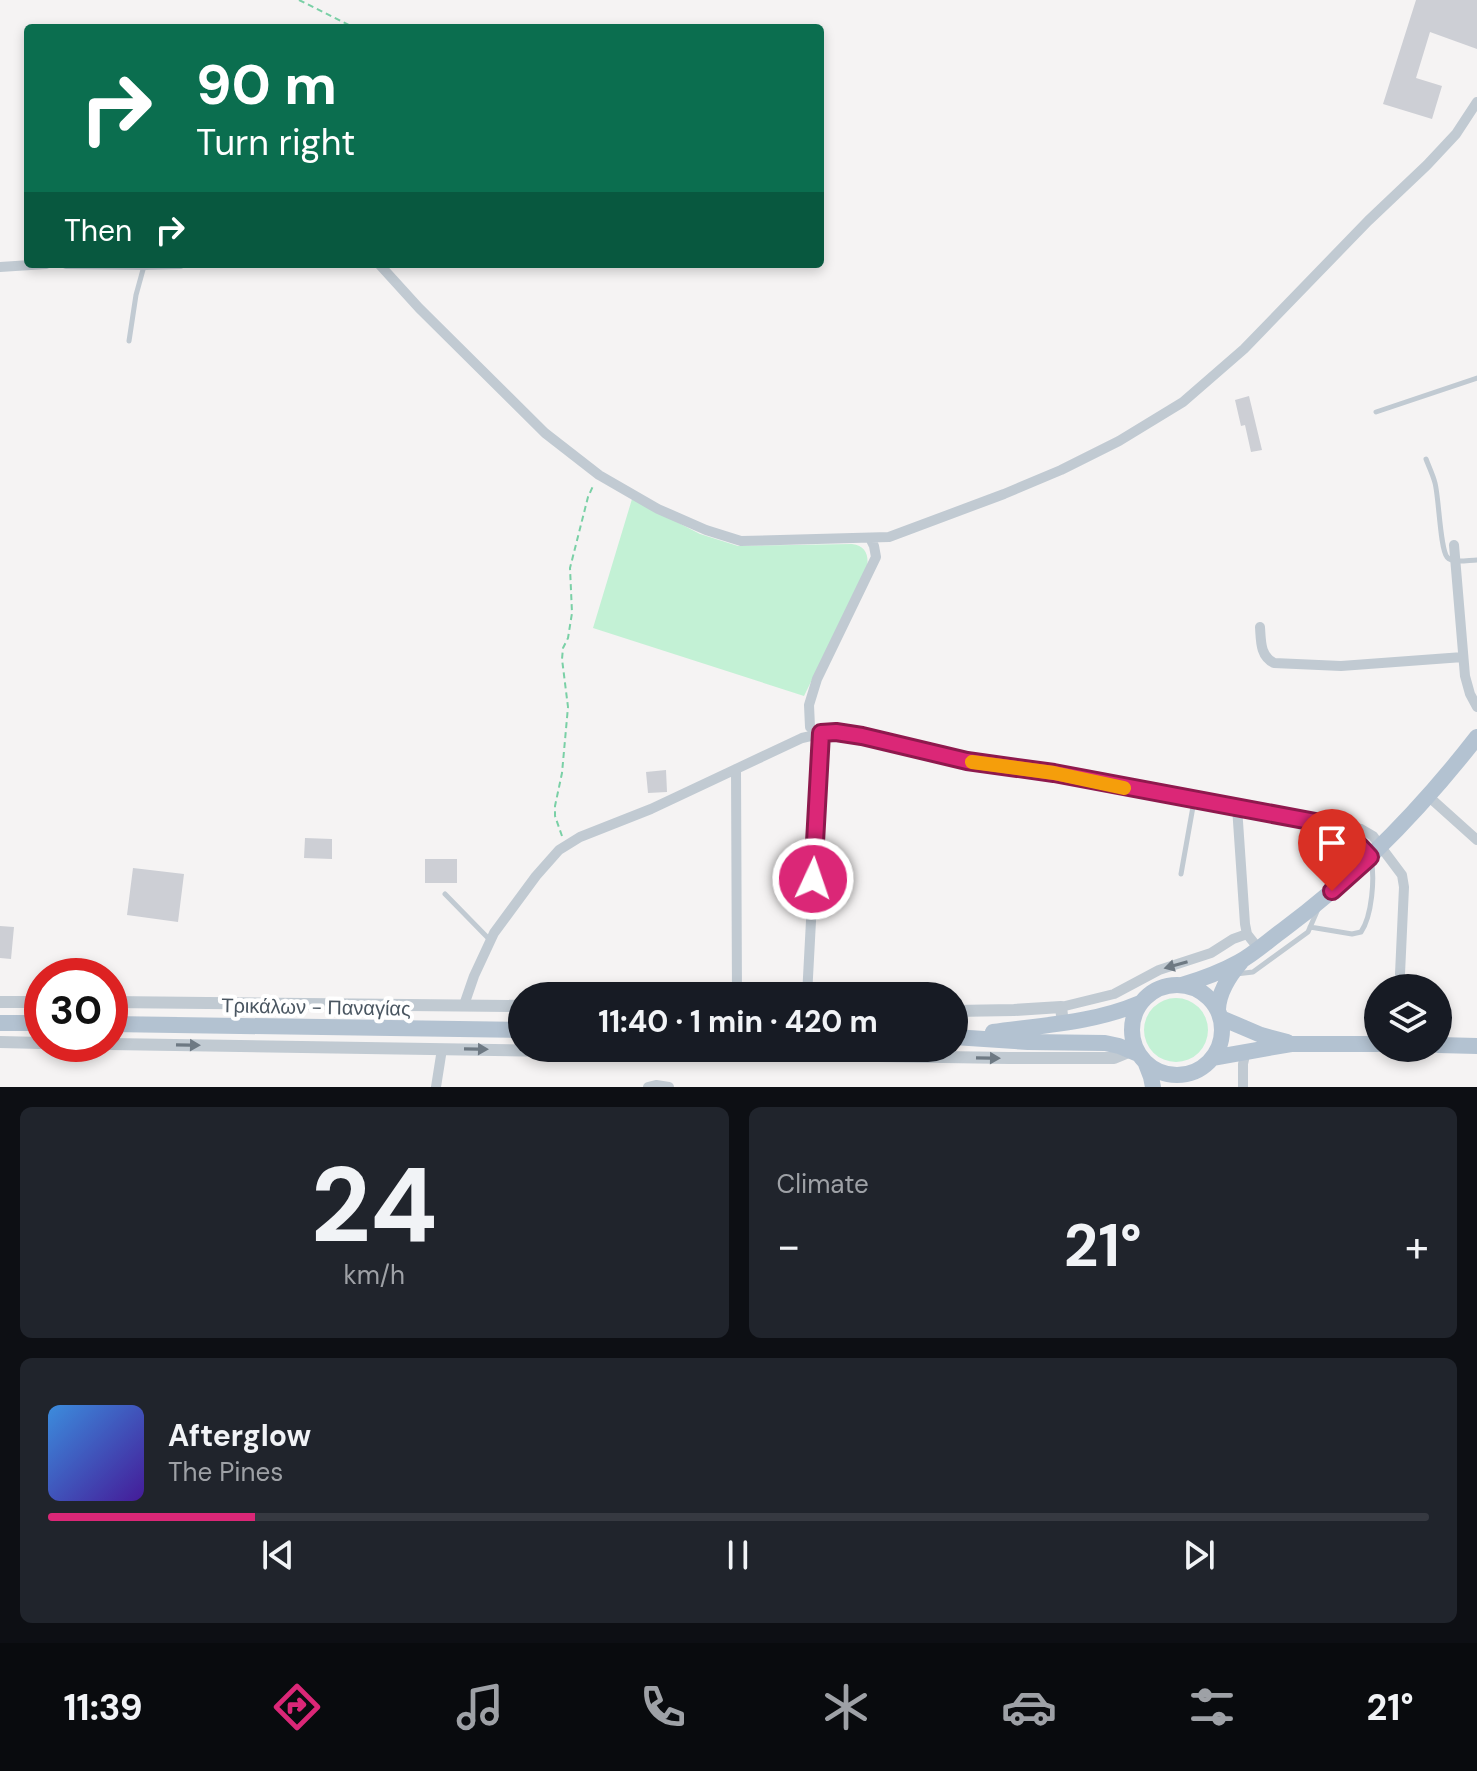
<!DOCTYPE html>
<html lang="en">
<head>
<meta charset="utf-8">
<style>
  :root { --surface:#171b24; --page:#20242c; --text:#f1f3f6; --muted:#9ea1a6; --line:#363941; --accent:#db2777 }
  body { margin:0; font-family:"DM Sans",sans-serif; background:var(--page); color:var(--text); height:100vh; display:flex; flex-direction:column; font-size:30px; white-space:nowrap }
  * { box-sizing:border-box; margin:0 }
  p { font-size:26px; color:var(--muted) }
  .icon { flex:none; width:44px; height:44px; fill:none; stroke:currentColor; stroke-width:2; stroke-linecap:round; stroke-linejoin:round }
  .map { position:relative; height:1087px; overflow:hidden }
  .details { display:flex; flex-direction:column; gap:20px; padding:20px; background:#0d0f14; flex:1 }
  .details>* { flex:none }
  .hud { position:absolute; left:24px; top:24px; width:800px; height:244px; border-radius:8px; box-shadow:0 4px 12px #0003; background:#0b6e4f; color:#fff; overflow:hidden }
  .tools { position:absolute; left:1364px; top:974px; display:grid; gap:16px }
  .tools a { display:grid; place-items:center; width:88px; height:88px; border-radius:50%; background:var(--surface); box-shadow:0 4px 12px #0003; font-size:40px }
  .speed { position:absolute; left:24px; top:958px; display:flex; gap:16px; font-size:40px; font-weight:700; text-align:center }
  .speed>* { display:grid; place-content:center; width:104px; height:104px; border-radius:50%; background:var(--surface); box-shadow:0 4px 12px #0003; line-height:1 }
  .speed .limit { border:12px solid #d22; background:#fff; color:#111 }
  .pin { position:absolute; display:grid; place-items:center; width:68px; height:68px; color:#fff; margin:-82px -34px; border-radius:50% 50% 50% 0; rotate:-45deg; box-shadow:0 0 8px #0007 }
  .pin .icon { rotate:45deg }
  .me { position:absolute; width:88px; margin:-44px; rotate:3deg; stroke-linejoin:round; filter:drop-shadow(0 0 6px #0008) }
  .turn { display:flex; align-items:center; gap:28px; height:168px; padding:0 40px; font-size:36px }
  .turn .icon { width:104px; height:104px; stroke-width:2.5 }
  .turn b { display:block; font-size:56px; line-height:68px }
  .then { display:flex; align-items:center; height:76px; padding:0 40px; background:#0003; gap:16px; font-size:30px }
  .big { font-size:60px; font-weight:700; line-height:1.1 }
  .details .card { flex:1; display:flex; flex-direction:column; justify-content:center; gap:12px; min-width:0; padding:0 28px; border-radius:12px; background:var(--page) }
  .details .dial { align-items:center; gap:0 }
  .dial b { font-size:104px; line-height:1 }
  .song { display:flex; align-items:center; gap:24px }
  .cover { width:96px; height:96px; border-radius:12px; background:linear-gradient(135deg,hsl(210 70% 55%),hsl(260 70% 35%)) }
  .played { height:8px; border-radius:4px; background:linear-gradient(90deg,var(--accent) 15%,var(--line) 15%) }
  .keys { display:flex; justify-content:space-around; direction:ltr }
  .heat { display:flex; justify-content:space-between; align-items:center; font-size:44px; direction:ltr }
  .details .tiles { flex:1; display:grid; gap:20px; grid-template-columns:1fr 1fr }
  .card:last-child { grid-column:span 2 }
  .trip { position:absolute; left:508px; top:982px; width:460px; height:80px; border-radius:40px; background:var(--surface); box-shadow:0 4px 12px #0003; font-weight:700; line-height:80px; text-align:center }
  .tabs { display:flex; height:128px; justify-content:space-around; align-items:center; background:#090b0e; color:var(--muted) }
  .tabs .icon { width:56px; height:56px }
  .tabs .current { color:var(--accent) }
  .tabs b { font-size:36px; color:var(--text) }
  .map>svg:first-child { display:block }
  .green { fill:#c3f1d5 }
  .building { fill:#cdcfd5 }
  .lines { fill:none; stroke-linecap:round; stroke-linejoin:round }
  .path { stroke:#7ad0a6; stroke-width:2; stroke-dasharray:6 4; stroke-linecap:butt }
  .service { stroke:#c1cad2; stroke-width:5 }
  .minor { stroke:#c1cad2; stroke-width:10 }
  .tertiary { stroke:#c1cad2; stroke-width:12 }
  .primary { stroke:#b3c2d1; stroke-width:16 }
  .oneway { fill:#6e7983 }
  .route-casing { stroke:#8e194d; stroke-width:20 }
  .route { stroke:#db2777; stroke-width:14 }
  .slow { stroke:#f59e0b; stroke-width:14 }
  .labels { text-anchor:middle; stroke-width:8; stroke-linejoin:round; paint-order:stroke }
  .street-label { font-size:20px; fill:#4a5661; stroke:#fff }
</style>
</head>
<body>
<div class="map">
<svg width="1477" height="1087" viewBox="0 0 1477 1087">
  <rect width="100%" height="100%" fill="#f5f3f3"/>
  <path class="green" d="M 632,499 L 700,534 L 738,546 L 852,544 C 866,546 869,555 867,568 L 804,696 L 593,628 Z
    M1144 1030a32 32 0 1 1 64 0a32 32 0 1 1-64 0Z"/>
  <path class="building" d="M 1416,0 L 1477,0 L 1477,49 L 1430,32 L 1416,78 L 1442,86 L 1432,119 L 1383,104 Z
    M 1249,396 L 1262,450 L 1251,452 L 1245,425 L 1241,426 L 1235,400 Z
    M 666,770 L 667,792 L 648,793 L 646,772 Z
    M 305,838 L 332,839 L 332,859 L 304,858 Z
    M 425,859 L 457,859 L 457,883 L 425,883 Z
    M 133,868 L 184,874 L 178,922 L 127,915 Z
    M 0,926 L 14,927 L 11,959 L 0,958 Z"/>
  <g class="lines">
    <path class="path" d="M 299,0 L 355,28
      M 562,836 L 555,816 L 555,806 L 562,773 L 568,707 L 562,659 L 563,648 L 568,638 L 572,613 L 570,568 L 588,497 L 593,486"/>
    <path class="service" d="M 129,341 L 136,295 L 144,266
      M 1376,412 L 1477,378
      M 1426,459 C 1429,467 1433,475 1435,483 C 1439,498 1440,548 1447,557 C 1453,564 1468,560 1477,560
      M 1181,874 L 1194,801
      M 445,894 L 489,939
      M 1310,927 L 1352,934 L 1361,932 C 1372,916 1375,878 1371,859
      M 1236,974 L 1253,972 L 1308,932 L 1318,909"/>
    <path class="minor" d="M 66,264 L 144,265 L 180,264
      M 379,264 L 419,308 L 545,433 L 599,475 L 658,509 L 706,530 L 741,541 L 889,537 L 1004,494 L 1061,470 L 1119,441 L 1183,402 L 1244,349 L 1368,221 L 1427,165 L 1456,134 L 1477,102
      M 0,267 L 46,264
      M 1454,545 L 1465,676 L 1470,694 L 1477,707
      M 1260,627 C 1261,641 1260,656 1274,663 L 1341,666 L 1463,657
      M 810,727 L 809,705 L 817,679 L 876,557 L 874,546 L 870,538
      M 736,769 L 737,996
      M 1428,796 L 1477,840
      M 1237,807 L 1245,924 L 1247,934 L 1258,948
      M 1342,827 L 1370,857
      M 807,996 L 821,733
      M 464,1005 L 474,976 L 494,933 L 536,876 L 559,850 L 580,837 L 651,809 L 802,738 L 824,733 L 862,736 L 967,761 L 1054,773 L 1147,792 L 1361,829 L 1373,836 L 1381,847 L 1402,875 L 1404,887 L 1400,974
      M 1061,1007 L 1114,994 L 1159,970 L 1211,953 L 1233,939 L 1247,934
      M 436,1087 L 442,1049
      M 648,1087 L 656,1085 L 669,1087
      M 1243,1087 L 1243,1064 L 1246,1051"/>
    <path class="tertiary" d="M 0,1002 L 42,1002
      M 110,1002 L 522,1006
      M 954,1011 L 1014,1010 L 1061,1007 L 1063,1024
      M 0,1042 L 42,1043
      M 110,1044 L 1009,1058 L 1114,1058 L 1131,1051"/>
    <path class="primary" d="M1132 1030a45 45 0 1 1 90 0a45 45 0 1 1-90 0Z
      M 1182,985 C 1202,979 1221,972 1239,962 C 1254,954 1269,940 1283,930 C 1357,875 1421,809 1477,737
      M 1218,1009 C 1219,991 1229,976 1241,962
      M 1221,1018 L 1261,1035 L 1287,1042
      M 0,1023 L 42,1023
      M 110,1024 L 522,1030
      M 993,1032 C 1043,1025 1093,1023 1140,1003
      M 954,1037 L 1028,1042 L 1105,1043 L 1119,1046 L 1138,1054
      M 1438,1045 L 1477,1046
      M 1212,1058 L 1291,1044 L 1378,1044
      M 1146,1064 L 1151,1077 L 1153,1087"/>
  </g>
  <defs><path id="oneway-solid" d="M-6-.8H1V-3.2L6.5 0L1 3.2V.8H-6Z" transform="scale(2)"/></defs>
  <g class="oneway">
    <use href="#oneway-solid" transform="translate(1176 965) rotate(164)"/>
    <use href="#oneway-solid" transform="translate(188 1045) rotate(1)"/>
    <use href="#oneway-solid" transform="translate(476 1049) rotate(1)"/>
    <use href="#oneway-solid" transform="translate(988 1058) rotate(1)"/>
  </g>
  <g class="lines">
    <defs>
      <path id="route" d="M 813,879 L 821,733 L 836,732 L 862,736 L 967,761 L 1054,773 L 1342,827 L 1370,857 L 1332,891"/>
    </defs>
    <use href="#route" class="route-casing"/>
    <use href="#route" class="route"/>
    <path class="slow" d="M 972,762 L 1054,773 L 1124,788"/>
  </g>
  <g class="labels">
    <g class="street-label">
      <text transform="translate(316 1007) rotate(1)" y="7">Τρικάλων - Παναγίας</text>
    </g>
  </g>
</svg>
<div class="tools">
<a><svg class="icon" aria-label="layers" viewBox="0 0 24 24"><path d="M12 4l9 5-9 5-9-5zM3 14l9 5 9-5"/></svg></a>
</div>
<div class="speed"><div class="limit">30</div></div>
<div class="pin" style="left:1332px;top:891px;background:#d93025"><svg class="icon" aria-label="arrive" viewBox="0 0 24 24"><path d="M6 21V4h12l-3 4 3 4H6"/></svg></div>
<svg class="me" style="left:813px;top:879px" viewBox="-20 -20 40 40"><circle r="17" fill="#db2777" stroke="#fff" stroke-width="3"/><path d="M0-11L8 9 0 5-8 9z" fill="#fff"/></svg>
<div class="trip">11:40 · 1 min · 420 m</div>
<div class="hud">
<div class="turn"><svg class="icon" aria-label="right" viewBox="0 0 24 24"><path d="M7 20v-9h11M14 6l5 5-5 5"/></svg><div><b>90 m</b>Turn right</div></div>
<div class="then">Then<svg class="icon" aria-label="right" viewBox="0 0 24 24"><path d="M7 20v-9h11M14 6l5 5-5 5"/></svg></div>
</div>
</div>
<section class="details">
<div class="tiles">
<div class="card dial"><b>24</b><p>km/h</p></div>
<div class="card"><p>Climate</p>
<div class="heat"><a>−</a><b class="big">21°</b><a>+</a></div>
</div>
<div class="card">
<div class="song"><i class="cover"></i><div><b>Afterglow</b><p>The Pines</p></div></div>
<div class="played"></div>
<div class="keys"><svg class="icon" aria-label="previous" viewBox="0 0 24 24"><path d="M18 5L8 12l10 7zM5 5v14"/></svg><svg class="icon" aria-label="pause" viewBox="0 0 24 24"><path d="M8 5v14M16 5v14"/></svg><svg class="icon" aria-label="next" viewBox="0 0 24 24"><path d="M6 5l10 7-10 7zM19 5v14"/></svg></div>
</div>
</div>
</section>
<nav class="tabs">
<b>11:39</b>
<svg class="icon current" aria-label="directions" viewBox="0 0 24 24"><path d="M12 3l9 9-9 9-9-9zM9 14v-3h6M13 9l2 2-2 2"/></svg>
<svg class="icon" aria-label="music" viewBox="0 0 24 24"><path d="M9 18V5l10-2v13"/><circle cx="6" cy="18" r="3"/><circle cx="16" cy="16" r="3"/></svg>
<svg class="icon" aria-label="phone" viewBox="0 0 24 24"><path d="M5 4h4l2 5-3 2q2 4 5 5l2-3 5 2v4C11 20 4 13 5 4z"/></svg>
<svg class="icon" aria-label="climate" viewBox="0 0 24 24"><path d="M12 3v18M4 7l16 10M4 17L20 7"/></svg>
<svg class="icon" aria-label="car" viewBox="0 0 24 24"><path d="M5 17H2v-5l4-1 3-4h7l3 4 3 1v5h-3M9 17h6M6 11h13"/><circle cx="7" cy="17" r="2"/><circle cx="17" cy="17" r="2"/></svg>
<svg class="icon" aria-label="filters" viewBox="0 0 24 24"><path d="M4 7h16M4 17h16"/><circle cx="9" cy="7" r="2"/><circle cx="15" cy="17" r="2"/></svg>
<b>21°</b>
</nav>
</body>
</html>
